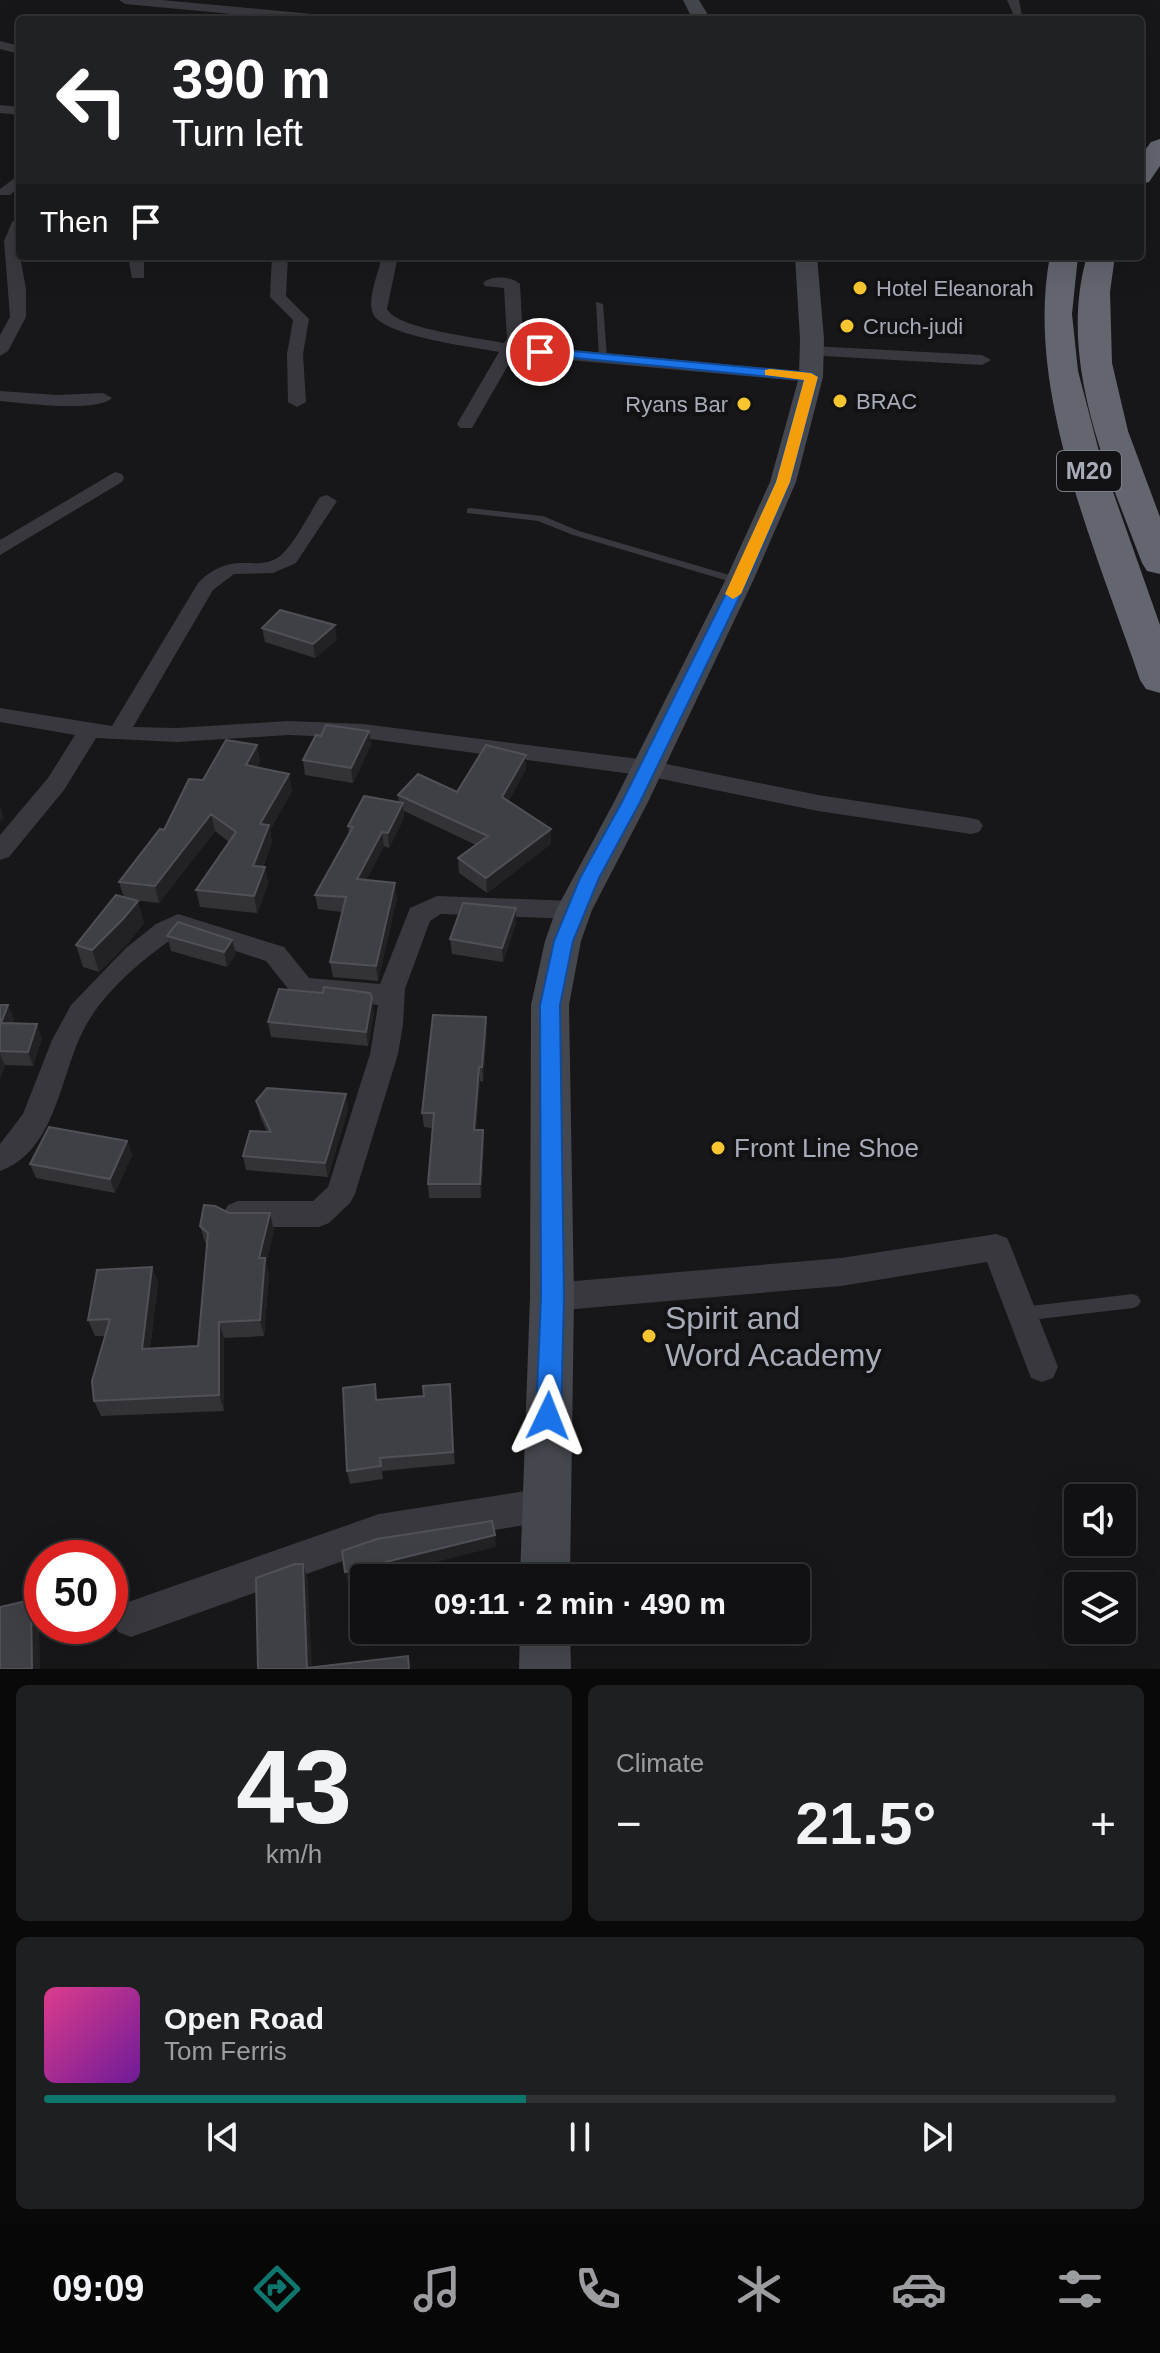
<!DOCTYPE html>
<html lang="en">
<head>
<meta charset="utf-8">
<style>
  :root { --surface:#111113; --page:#1e1f21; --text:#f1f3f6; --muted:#9c9da0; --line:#303133; --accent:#0f766e }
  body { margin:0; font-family:Arial,sans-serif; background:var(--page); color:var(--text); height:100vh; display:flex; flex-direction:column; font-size:30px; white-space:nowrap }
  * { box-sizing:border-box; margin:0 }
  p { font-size:26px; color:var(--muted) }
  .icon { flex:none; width:44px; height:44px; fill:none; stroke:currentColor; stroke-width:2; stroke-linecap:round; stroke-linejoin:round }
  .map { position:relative; height:1669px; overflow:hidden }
  .sheet { display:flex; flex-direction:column; gap:16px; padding:16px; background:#09090a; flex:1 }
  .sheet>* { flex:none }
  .guide { position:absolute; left:16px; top:16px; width:1128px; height:244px; border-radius:8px; box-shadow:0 8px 32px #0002,0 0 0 2px var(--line); background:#202124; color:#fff; overflow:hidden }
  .buttons { position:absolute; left:1064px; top:1484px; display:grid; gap:16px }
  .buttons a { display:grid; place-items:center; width:72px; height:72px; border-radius:8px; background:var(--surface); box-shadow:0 8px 32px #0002,0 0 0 2px var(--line); font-size:40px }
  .speed { position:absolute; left:24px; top:1540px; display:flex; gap:16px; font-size:40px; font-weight:700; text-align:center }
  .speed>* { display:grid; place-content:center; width:104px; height:104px; border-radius:50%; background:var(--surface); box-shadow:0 8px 32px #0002,0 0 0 2px var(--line); line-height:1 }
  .speed .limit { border:12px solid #d22; background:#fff; color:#111 }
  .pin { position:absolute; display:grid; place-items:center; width:68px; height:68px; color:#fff; margin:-34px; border:4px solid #fff; border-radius:50%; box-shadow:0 2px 8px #0007 }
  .me { position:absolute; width:88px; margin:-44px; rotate:2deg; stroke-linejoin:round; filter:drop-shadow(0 0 6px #0008) }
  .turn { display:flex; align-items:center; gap:28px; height:168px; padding:0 24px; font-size:36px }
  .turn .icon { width:104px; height:104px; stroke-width:2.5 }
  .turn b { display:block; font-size:56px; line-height:68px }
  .then { display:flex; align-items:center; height:76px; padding:0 24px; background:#0003; gap:16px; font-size:30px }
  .big { font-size:60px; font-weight:600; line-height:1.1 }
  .sheet .widget { flex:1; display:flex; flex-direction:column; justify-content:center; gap:12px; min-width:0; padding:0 28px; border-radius:12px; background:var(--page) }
  .sheet .dial { align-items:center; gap:0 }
  .dial b { font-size:104px; line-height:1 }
  .song { display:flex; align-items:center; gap:24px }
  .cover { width:96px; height:96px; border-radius:12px; background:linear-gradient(135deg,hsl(330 70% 55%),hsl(280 70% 35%)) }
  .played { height:8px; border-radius:4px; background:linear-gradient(90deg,var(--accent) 45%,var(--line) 45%) }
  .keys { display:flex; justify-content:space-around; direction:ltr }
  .heat { display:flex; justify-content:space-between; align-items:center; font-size:44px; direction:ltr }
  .sheet .tiles { flex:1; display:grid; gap:16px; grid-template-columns:1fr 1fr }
  .widget:last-child { grid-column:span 2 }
  .trip { position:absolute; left:350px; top:1564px; width:460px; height:80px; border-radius:8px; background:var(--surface); box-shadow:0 8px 32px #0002,0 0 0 2px var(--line); font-weight:600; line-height:80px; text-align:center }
  .dock { display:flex; height:128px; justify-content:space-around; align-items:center; background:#070708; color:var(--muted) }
  .dock .icon { width:56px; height:56px }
  .dock .on { color:var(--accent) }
  .dock b { font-size:36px; color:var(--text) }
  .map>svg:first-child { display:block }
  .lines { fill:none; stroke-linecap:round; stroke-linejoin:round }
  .service { fill:#38383e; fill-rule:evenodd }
  .minor { fill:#38383e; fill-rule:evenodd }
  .secondary { fill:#45474e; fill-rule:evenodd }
  .motorway { fill:#63656f; fill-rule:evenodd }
  .wall { fill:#333337 }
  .shaded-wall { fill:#222225 }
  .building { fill:#3f4045; stroke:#505157; stroke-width:2 }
  .route { fill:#1a73e8; stroke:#114b97; stroke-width:2 }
  .slow { fill:#f59e0b }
  .poi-dot { fill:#f7c530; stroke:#121214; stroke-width:3 }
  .labels { text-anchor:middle; stroke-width:8; stroke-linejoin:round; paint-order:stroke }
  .far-poi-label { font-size:22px; fill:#a8acb9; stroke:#121214; text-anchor:start }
  .shield { fill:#121214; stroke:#7b7e88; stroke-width:2 }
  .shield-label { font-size:24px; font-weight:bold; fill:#a8acb9 }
  .poi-label { font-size:26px; fill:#a8acb9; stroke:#121214; text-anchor:start }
  .near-poi-label { font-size:32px; fill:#a8acb9; stroke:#121214; text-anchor:start }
</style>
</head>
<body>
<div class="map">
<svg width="1160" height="1669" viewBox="0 0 1160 1669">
  <rect width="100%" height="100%" fill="#171719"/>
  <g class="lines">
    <path class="service" d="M 596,302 L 603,304 L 607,357 L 603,360 L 599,357 Z
      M 470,508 L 543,516 L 579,531 L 743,579 L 744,581 L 739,584 L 735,583 L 573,535 L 538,521 L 467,513 L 467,509 Z
      M 1133,1294 L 1138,1296 L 1141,1301 L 1138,1306 L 1133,1308 L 1022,1321 L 1017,1319 L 1014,1314 L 1017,1309 L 1022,1307 Z"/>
    <path class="minor" d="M 119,0 L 162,0 L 333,16 L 339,20 L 295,20 L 125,4 Z
      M 1007,0 L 1019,0 L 1022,16 L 1014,16 Z
      M 0,41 L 20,46 L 20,54 L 0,49 Z
      M 0,105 L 20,107 L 20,115 L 0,113 Z
      M 20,174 L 20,186 L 10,195 L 0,195 L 0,189 Z
      M 20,217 L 20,256 L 26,289 L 26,317 L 8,351 L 0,356 L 0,335 L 10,317 L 4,241 L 12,222 Z
      M 128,256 L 144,256 L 144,278 L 132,278 Z
      M 272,256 L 288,256 L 286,296 L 309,319 L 303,354 L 306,402 L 297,407 L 288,402 L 287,354 L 293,320 L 270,297 Z
      M 382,256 L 398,256 L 387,309 C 396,329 481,338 504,343 L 507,339 L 504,288 L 485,286 L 483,283 C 491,275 512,276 520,284 L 523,339 L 520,345 L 811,372 L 820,377 L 811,382 L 514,355 L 472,428 L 460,428 L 457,424 L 499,352 C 475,347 377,336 372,311 C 368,296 379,271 382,256 Z
      M 812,346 L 982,355 L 991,360 L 982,365 L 806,355 L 804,351 Z
      M 0,391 L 56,395 L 103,393 L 112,398 C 97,413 23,403 0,401 Z
      M 115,472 L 122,474 L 124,478 L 122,482 L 0,555 L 0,540 Z
      M 327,495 L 337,501 L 296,563 L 273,573 L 234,574 L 213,590 L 133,727 L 177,728 L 288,721 L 363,724 L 647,760 L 818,795 L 971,818 L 979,820 L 983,826 L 979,832 L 971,834 L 818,811 L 647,776 L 363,738 L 288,735 L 177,742 L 96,738 L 64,790 L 9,857 L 0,860 L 0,835 L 48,778 L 75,735 L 0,722 L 0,708 L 112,726 L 198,583 C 233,548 257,574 280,556 C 294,545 310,512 320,497 Z
      M 437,896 L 574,901 L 583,903 L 587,910 L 583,917 L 574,919 L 441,914 L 430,921 L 405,989 L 403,1025 L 398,1054 L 355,1194 L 350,1203 L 329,1223 L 319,1227 L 238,1227 L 228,1223 L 223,1214 L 228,1205 L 238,1201 L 313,1201 L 328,1187 L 370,1054 L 378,1005 L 293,995 L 266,961 L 181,933 C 146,956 105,990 85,1027 C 60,1073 57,1151 0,1171 L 0,1144 L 23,1114 L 52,1040 L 71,1005 L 126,948 L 156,924 L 178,914 L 284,947 L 309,978 L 380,984 L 410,908 Z
      M 996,1234 L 1007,1238 L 1011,1247 L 1058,1367 L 1053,1378 L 1042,1382 L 1031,1378 L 987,1262 L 841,1286 L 552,1311 L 541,1307 L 537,1297 L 541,1287 L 552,1283 L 841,1258 Z
      M 545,1488 L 557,1493 L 562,1505 L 557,1517 L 545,1522 L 379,1548 L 131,1637 L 118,1632 L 113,1619 L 118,1606 L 131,1601 L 379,1514 Z"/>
    <path class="secondary" d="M 683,0 L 699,0 L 711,20 L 693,20 Z
      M 795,256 L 817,256 L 824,339 L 823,377 L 796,482 L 753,581 L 648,802 L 592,910 L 581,941 L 569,1005 L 574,1297 L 570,1578 L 520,1578 L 530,1297 L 531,1005 L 545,941 L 556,910 L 614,802 L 725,581 L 770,482 L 799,377 L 800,339 Z
      M 520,1630 L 570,1630 L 571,1669 L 519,1669 Z"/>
    <path class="motorway" d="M 1160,139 L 1160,166 L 1149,182 L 1140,184 L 1140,157 L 1151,142 Z
      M 1050,256 L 1078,256 L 1072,314 L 1078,371 L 1100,455 L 1160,625 L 1160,693 L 1146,689 L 1140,680 C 1097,552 1024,391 1050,256 Z
      M 1087,256 L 1115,256 L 1110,292 L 1112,363 L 1128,431 L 1160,517 L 1160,574 L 1147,571 L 1142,563 C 1106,468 1057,359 1087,256 Z"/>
  </g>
  <path class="wall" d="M 262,628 L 337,640 L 315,658 L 265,642 Z
    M 369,731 L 371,745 L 353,783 L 305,775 L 303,760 Z
    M 257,745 L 260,762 L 257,768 L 292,791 L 270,830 L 272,842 L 263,867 L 265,867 L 268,884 L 257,913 L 200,907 L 196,890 L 229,842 L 215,831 L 159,903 L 133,900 L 144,923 L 130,941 L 99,972 L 83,967 L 76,945 L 124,898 L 119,882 L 164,830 L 203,780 Z
    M 526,755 L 526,769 L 508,801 L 551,844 L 487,893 L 459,873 L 458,858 L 476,845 L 404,811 L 404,818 L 389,848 L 384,846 L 366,880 L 397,898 L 378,981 L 333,977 L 330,962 L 342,912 L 318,909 L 315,895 L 349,835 L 348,826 L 399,803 L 398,795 L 457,792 Z
    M 516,908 L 516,923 L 503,962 L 452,954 L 450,939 Z
    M 167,936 L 232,940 L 236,954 L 227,967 L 171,951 Z
    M 0,1005 L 8,1005 L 14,1019 L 12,1024 L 42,1038 L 33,1066 L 5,1065 L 0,1079 Z
    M 374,1012 L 368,1046 L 271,1037 L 268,1022 Z
    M 486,1017 L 487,1031 L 483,1082 L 480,1081 L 476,1130 L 483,1130 L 484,1144 L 481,1198 L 429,1198 L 428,1184 L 432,1128 L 424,1127 L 422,1113 Z
    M 346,1094 L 348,1109 L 328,1177 L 246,1170 L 243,1156 L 267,1132 L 260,1116 L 256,1101 Z
    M 127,1141 L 132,1155 L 115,1193 L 36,1178 L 30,1164 Z
    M 229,1213 L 274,1230 L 266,1263 L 269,1275 L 264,1336 L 224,1338 L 224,1411 L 101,1416 L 94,1401 L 105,1336 L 95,1336 L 88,1320 L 152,1267 L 158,1283 L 150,1349 L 198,1346 L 207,1244 L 205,1242 L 200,1226 Z
    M 451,1397 L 455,1464 L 382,1471 L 383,1479 L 350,1484 L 347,1471 L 378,1400 Z"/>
  <path class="shaded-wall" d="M 335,625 L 337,640 L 315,658 L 313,644 Z
    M 369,731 L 371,745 L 353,783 L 351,768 Z
    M 257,745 L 260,762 L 249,782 L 246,765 Z
    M 526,755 L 526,769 L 503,812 L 502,797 Z
    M 289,774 L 292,791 L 270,830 L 272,842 L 257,883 L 253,866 L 260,824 Z
    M 403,803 L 404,818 L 389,848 L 388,833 Z
    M 0,806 L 4,818 L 0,821 Z
    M 211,814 L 215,831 L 159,903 L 155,886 Z
    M 551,829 L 551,844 L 487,893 L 486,878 Z
    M 382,832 L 384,846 L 359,894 L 357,879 Z
    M 265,867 L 268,884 L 257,913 L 254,896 Z
    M 395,883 L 397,898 L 378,981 L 376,966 Z
    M 138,901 L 144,923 L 130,941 L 99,972 L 92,950 Z
    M 516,908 L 516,923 L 503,962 L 502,948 Z
    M 232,940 L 236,954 L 227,967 L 224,952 Z
    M 372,998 L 374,1012 L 368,1046 L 366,1032 Z
    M 8,1005 L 14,1019 L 6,1037 L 1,1023 Z
    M 486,1017 L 487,1031 L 483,1082 L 482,1067 Z
    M 37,1024 L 42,1038 L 33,1066 L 28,1052 Z
    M 0,1054 L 5,1065 L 0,1079 Z
    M 479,1067 L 480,1081 L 475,1144 L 474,1130 Z
    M 346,1094 L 348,1109 L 328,1177 L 325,1163 Z
    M 483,1130 L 484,1144 L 481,1198 L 480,1184 Z
    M 127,1141 L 132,1155 L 115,1193 L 110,1179 Z
    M 270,1213 L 274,1230 L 266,1263 L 269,1275 L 264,1336 L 260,1320 L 259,1258 Z
    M 152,1267 L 158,1283 L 148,1365 L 142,1349 Z
    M 219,1322 L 224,1338 L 224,1411 L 219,1395 Z
    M 450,1384 L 451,1397 L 455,1464 L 453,1452 Z
    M 495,1535 L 496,1547 L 372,1578 L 364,1578 L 364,1580 L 348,1584 L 345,1572 Z
    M 303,1564 L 308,1580 L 312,1669 L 308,1669 Z
    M 31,1600 L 39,1613 L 40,1669 L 32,1669 Z"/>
  <path class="building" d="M 280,610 L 335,625 L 313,644 L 262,628 Z
    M 326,725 L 369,731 L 351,768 L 303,760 L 316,735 L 321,736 Z
    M 226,740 L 257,745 L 246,765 L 289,774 L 260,824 L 269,825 L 253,866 L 265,867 L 254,896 L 196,890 L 236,832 L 211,814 L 155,886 L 119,882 L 160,829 L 164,830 L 189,779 L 203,780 Z
    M 486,745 L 526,755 L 502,797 L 551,829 L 486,878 L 458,858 L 488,836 L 398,795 L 418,774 L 457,792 Z
    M 364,796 L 403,803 L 388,833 L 382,832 L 357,879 L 395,883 L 376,966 L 330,962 L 346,897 L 315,895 L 353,827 L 348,826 Z
    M 116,895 L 138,901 L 123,919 L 92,950 L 76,945 Z
    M 463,903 L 516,908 L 502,948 L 450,939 Z
    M 178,922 L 232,940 L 224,952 L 167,936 Z
    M 324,987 L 370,993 L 372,998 L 366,1032 L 268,1022 L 279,989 L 323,993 Z
    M 0,1005 L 8,1005 L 1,1023 L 37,1024 L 28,1052 L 0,1051 Z
    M 433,1015 L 486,1017 L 482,1067 L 479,1067 L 474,1130 L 483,1130 L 480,1184 L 428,1184 L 434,1113 L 422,1113 Z
    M 267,1088 L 346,1094 L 325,1163 L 243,1156 L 250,1131 L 271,1132 L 256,1101 Z
    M 49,1127 L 127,1141 L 110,1179 L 30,1164 Z
    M 204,1205 L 215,1206 L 229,1213 L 270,1213 L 259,1258 L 265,1258 L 260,1320 L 219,1322 L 219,1395 L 94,1401 L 92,1381 L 110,1319 L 88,1320 L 97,1270 L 152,1267 L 142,1349 L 198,1346 L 208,1233 L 200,1226 Z
    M 375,1384 L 376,1400 L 424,1396 L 423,1386 L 450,1384 L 453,1452 L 380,1458 L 381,1466 L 347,1471 L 343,1388 Z
    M 492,1521 L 495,1535 L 345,1572 L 342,1551 L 377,1539 Z
    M 295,1564 L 303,1564 L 307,1668 L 408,1656 L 409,1669 L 258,1669 L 256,1578 Z
    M 31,1600 L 32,1669 L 0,1669 L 0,1607 Z"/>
  <path class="route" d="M 540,348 L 811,373 L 818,377 L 790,482 L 752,571 L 640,802 L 599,878 L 573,941 L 560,1005 L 564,1297 L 561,1416 L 557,1425 L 548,1428 L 540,1425 L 536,1416 L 541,1297 L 540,1005 L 554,941 L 580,878 L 622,802 L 737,571 L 776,482 L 804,380 L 535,354 L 533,352 Z"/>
  <path class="slow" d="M 770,369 L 811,373 L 818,377 L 790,482 L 741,594 L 733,599 L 725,594 L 776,482 L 804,380 L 765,375 L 765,370 Z"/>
  <g class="poi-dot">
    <circle cx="860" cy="288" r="8"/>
    <circle cx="847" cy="326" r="8"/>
    <circle cx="840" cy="401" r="8"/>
    <circle cx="744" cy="404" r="8"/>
    <circle cx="718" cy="1148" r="8"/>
    <circle cx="649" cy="1336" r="8"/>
  </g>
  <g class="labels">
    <g class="far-poi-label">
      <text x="876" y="296">Hotel Eleanorah</text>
      <text x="863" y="334">Cruch-judi</text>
      <text x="856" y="409">BRAC</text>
      <text x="728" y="412" text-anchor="end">Ryans Bar</text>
    </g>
    <rect class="shield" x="1057" y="451" width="64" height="40" rx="6"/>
    <g class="shield-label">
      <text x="1089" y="479">M20</text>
    </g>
    <g class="poi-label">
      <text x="734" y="1157">Front Line Shoe</text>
    </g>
    <g class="near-poi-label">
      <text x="665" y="1329">Spirit and<tspan x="665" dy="37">Word Academy</tspan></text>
    </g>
  </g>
</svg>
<div class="buttons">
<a><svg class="icon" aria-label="sound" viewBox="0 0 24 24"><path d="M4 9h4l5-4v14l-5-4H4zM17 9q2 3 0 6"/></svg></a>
<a><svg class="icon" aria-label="layers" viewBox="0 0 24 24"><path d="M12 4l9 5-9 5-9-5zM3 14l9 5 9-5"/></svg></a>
</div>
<div class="speed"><div class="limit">50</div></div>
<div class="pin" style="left:540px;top:352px;background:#d93025"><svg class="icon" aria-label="arrive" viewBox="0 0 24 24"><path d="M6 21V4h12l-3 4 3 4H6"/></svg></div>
<svg class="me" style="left:548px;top:1416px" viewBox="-20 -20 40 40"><path d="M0-17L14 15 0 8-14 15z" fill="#1a73e8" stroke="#fff" stroke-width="4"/></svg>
<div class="trip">09:11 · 2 min · 490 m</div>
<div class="guide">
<div class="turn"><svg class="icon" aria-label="left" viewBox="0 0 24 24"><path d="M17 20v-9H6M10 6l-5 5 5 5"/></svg><div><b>390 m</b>Turn left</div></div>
<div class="then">Then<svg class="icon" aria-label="arrive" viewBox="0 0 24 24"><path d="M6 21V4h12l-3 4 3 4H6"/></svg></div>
</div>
</div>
<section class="sheet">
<div class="tiles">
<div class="widget dial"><b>43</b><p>km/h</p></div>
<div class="widget"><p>Climate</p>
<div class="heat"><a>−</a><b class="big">21.5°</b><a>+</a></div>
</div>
<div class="widget">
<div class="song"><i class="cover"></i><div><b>Open Road</b><p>Tom Ferris</p></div></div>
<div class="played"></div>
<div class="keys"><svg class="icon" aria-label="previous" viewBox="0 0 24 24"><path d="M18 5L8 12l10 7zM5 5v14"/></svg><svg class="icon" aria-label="pause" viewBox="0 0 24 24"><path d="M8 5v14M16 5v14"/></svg><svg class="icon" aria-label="next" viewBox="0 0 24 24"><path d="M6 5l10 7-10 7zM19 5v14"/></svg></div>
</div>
</div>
</section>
<nav class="dock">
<b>09:09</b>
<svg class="icon on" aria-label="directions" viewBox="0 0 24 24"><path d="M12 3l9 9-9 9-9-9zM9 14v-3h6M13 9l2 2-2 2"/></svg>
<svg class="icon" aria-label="music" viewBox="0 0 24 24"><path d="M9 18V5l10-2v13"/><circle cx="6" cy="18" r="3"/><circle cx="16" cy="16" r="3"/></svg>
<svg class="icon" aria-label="phone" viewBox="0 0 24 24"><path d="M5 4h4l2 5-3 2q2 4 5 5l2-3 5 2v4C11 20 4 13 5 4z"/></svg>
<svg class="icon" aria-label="climate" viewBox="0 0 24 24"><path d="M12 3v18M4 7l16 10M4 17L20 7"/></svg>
<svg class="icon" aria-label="car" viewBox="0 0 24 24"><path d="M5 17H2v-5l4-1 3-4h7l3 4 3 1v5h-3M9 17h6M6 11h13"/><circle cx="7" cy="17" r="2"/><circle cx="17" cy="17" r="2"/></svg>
<svg class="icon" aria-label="filters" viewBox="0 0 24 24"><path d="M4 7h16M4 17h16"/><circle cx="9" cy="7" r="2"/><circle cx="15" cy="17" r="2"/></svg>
</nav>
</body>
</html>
